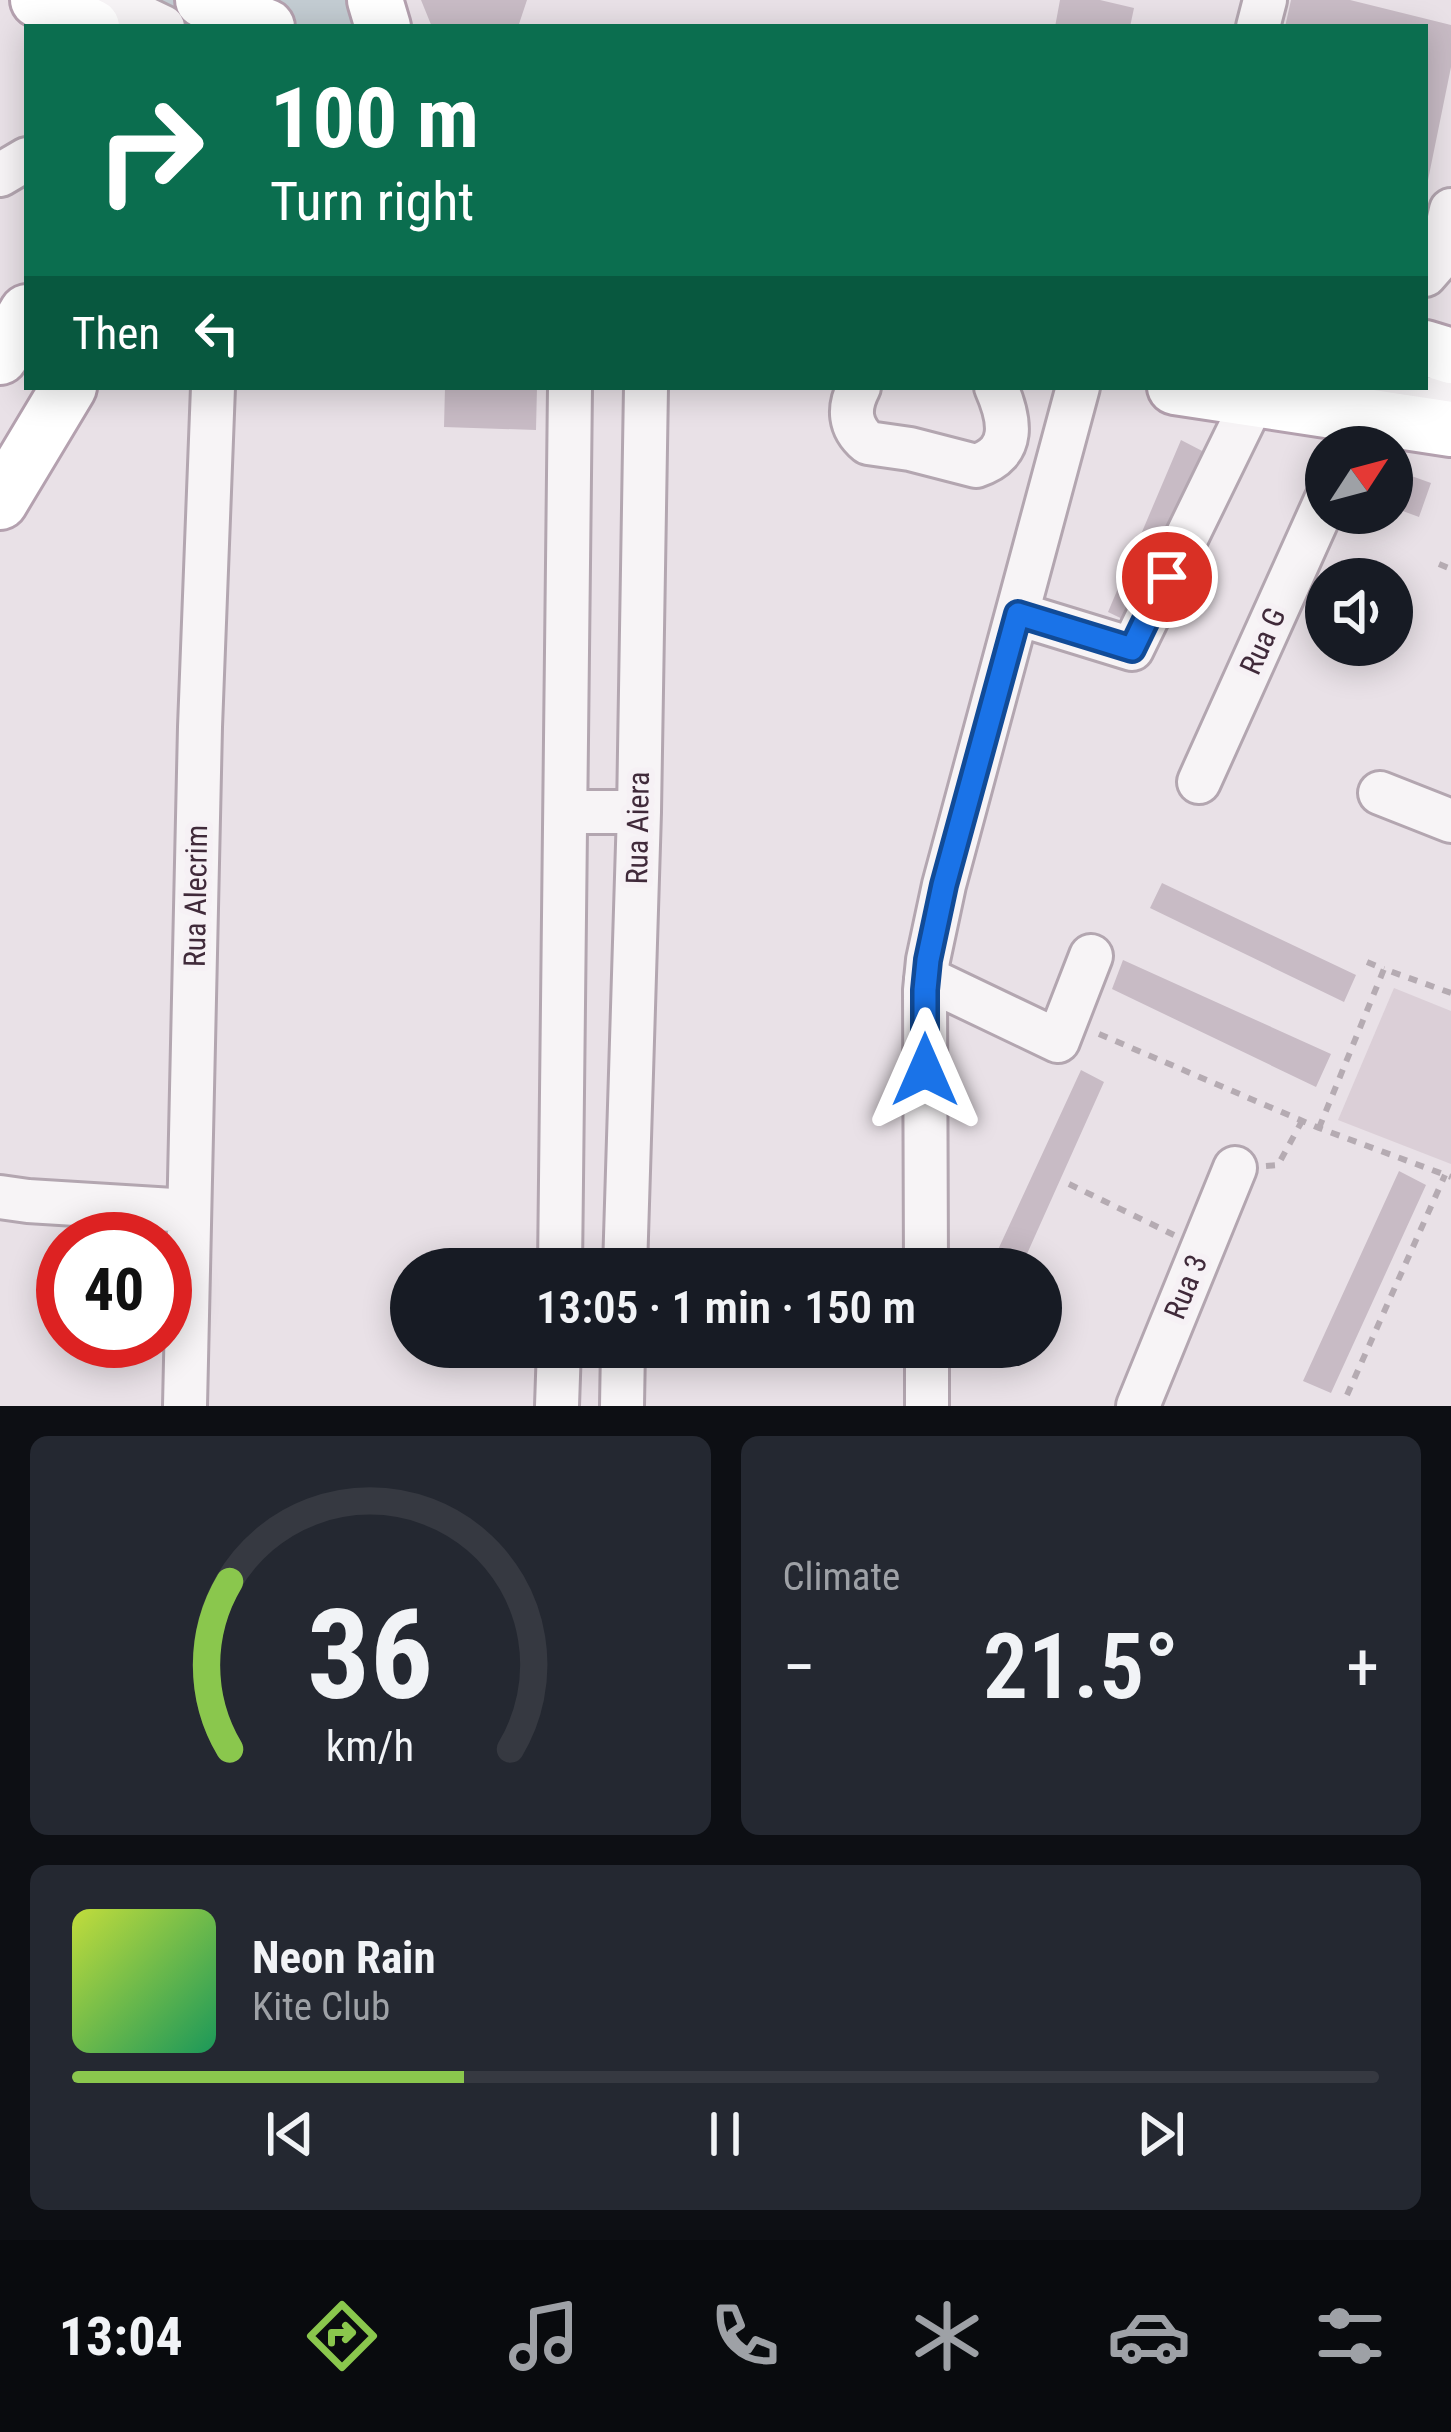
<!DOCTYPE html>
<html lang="en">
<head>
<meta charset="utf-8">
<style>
  :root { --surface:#171b24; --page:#242831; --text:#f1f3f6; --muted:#9ea1a6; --line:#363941; --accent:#8ac74d }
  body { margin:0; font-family:"Roboto Condensed",sans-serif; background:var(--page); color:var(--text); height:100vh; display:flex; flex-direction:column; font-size:45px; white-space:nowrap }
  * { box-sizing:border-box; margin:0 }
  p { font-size:39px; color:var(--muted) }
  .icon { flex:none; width:66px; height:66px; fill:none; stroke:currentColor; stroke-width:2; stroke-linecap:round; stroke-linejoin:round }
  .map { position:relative; height:1406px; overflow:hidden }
  .side { display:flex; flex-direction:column; gap:30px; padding:30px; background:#0d0f14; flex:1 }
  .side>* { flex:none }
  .banner { position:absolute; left:24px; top:24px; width:1404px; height:366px; border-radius:0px; box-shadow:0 6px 30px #0003; background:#0b6e4f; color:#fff; overflow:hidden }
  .needle { width:78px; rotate:54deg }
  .tools { position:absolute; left:1305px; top:426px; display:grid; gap:24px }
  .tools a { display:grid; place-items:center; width:108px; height:108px; border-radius:50%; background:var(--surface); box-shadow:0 6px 30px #0003; font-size:60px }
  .speed { position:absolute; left:36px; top:1212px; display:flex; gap:24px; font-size:60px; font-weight:700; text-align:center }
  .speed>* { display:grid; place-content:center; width:156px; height:156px; border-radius:50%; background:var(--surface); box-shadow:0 6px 30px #0003; line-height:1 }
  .speed .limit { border:18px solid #d22; background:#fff; color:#111 }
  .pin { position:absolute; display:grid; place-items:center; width:102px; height:102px; color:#fff; margin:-51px; border:6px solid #fff; border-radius:50%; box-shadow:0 3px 12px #0007 }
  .me { position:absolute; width:132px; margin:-66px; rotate:0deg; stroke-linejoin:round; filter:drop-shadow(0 0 9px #0008) }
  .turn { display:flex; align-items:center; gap:42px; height:252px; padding:0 48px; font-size:54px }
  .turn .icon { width:156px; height:156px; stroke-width:2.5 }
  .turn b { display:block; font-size:84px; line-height:102px }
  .then { display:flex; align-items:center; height:114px; padding:0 48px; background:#0003; gap:24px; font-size:45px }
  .big { font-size:90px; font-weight:600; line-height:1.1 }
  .side .widget { flex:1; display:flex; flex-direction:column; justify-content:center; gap:18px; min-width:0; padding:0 42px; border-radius:18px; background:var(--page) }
  .side .dial { align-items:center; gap:0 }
  .dial svg { height:312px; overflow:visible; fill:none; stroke:var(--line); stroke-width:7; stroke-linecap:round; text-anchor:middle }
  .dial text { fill:var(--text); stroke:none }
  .song { display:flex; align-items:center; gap:36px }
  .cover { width:144px; height:144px; border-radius:18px; background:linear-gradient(135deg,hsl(70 70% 55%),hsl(150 70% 35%)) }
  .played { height:12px; border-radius:6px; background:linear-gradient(90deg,var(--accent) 30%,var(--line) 30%) }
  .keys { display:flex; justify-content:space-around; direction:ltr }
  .heat { display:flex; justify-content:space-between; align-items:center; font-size:66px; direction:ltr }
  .side .tiles { flex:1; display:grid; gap:30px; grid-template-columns:1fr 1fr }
  .widget:last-child { grid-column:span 2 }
  .trip { position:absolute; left:390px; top:1248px; width:672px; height:120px; border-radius:60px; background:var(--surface); box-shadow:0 6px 30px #0003; font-weight:600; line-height:120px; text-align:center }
  .dock { display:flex; height:192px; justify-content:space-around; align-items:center; background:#090b0e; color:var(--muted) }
  .dock .icon { width:84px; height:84px }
  .dock .active { color:var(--accent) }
  .dock b { font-size:54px; color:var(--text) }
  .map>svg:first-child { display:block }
  .built { fill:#dbcfd7 }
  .green { fill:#c3ccd2 }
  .building { fill:#c8bbc5 }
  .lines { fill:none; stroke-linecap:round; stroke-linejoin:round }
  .minor-casing { stroke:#b3a6b0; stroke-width:48 }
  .major-casing { stroke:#b4a1af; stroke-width:60 }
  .path { stroke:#b5abb2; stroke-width:6; stroke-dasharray:9 9; stroke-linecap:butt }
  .minor { stroke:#f7f4f6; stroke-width:42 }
  .major { stroke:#fff; stroke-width:54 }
  .route-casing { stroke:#114b97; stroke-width:30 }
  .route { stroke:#1a73e8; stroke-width:21 }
  .labels { text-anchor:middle; stroke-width:12; stroke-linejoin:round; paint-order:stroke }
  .street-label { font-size:30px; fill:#402a3a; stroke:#f6f1f5 }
</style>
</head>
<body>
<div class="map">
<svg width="1451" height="1406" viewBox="0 0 1451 1406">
  <rect width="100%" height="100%" fill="#e9e1e7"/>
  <path class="built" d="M 1394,988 L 1451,1011 L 1451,1164 L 1338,1120 Z"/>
  <path class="green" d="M 54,0 L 353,0 L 360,27 L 48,27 Z"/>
  <path class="building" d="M 421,0 L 527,0 L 518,27 L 432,27 Z
    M 1060,0 L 1100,0 L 1134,8 L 1130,27 L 1055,27 Z
    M 1291,0 L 1350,0 L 1451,25 L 1451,67 L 1427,185 L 1425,185 L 1425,27 L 1285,27 Z
    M 445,387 L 537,387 L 536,430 L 444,427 Z
    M 1181,440 L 1210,455 L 1135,625 L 1108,612 Z
    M 1392,469 L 1431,483 L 1419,517 L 1392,507 Z
    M 1162,883 L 1356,975 L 1344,1002 L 1150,908 Z
    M 1123,960 L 1331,1054 L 1316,1087 L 1112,989 Z
    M 1081,1070 L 1104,1082 L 1022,1265 L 996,1254 Z
    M 1399,1171 L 1426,1185 L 1331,1393 L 1303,1381 Z"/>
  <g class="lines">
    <defs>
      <path id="minor" d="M 107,0 L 163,27
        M 1258,27 L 1265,0
        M 0,175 L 27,159
        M 1425,275 L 1440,258 L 1451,210
        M 859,387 C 848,408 849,427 868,443 L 910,449 L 976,466 C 1017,453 1010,419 996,387
        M 1373,392 L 1451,401
        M 1018,614 L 1132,649 L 1254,399
        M 1199,782 L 1326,500
        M 1380,793 L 1451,821
        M 566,812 L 639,812
        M 926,978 L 1058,1041 L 1091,956
        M 0,1197 L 28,1201 L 189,1211
        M 560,1269 L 570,387
        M 625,1269 L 639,812 L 646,387
        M 926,1269 L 925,990 L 928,960 L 944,885 L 1078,387
        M 927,1347 L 927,1406
        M 185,1406 L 200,727 L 213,387
        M 557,1406 L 559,1347
        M 622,1406 L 623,1347
        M 1138,1406 L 1235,1168"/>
      <path id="major" d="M 38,0 L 92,27
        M 203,0 L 267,27
        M 375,0 L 383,27
        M 1425,348 L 1451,356
        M 0,357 L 27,312
        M 1175,387 L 1451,429
        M 0,502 L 69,387"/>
    </defs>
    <use href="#minor" class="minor-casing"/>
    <use href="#major" class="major-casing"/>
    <path class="path" d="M 1439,564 L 1451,569
      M 1367,962 L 1384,969
      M 1099,1034 L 1319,1128 L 1451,1177
      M 1319,1128 L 1384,969 L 1451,993
      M 1266,1166 L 1278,1165 L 1302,1121
      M 1069,1184 L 1174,1235
      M 1347,1395 L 1445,1175"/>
    <use href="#minor" class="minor"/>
    <use href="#major" class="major"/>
  </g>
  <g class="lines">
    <defs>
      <path id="route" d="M 925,1070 L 925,990 L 928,960 L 944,885 L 1018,614 L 1132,649 L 1167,577"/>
    </defs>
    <use href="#route" class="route-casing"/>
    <use href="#route" class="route"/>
  </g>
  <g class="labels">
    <g class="street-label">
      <text transform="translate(1263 641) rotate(-66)" y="10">Rua G</text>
      <text transform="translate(638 828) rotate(-89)" y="10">Rua Aiera</text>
      <text transform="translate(196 896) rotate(-89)" y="10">Rua Alecrim</text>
      <text transform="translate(1186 1287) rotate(-68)" y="10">Rua 3</text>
    </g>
  </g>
</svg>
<div class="tools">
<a><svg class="needle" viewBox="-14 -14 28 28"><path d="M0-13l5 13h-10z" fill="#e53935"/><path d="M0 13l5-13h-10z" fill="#9ea1a6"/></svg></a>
<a><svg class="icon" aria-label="sound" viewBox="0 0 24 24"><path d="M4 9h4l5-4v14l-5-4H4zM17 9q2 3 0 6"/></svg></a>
</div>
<div class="speed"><div class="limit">40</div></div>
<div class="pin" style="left:1167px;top:577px;background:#d93025"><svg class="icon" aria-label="arrive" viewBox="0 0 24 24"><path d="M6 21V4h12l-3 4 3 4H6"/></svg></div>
<svg class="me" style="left:925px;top:1070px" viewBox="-20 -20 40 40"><path d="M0-17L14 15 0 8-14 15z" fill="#1a73e8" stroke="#fff" stroke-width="4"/></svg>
<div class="trip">13:05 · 1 min · 150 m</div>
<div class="banner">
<div class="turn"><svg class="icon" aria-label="right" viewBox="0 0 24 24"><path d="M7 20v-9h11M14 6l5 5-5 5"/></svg><div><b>100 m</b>Turn right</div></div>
<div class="then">Then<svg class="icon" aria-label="left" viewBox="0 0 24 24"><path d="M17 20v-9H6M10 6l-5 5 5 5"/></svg></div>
</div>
</div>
<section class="side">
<div class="tiles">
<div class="widget dial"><svg viewBox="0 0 100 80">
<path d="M14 69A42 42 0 1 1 86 69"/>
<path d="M14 69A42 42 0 0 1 14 26" stroke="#8ac74d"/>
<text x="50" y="56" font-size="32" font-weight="700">36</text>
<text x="50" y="72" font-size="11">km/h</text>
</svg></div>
<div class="widget"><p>Climate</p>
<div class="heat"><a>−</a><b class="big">21.5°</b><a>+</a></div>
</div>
<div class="widget">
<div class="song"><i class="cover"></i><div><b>Neon Rain</b><p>Kite Club</p></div></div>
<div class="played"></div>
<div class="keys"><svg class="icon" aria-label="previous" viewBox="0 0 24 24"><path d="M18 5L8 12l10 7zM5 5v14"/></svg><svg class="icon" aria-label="pause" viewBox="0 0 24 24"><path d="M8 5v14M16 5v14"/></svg><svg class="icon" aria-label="next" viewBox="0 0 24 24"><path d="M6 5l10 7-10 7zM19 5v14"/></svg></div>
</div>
</div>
</section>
<nav class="dock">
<b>13:04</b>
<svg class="icon active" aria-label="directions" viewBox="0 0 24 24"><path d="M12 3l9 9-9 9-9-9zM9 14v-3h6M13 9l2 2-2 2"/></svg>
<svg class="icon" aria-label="music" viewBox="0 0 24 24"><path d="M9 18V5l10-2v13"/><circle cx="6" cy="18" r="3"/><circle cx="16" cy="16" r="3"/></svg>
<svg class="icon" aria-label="phone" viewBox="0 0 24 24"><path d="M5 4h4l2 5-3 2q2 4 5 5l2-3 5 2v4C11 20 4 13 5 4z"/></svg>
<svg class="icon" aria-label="climate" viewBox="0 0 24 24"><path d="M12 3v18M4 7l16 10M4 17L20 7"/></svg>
<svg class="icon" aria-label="car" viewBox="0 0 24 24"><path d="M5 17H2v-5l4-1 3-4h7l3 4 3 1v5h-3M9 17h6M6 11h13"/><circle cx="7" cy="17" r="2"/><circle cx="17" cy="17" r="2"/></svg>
<svg class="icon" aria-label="filters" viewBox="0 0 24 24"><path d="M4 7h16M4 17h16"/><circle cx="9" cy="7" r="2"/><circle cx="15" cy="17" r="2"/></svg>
</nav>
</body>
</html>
